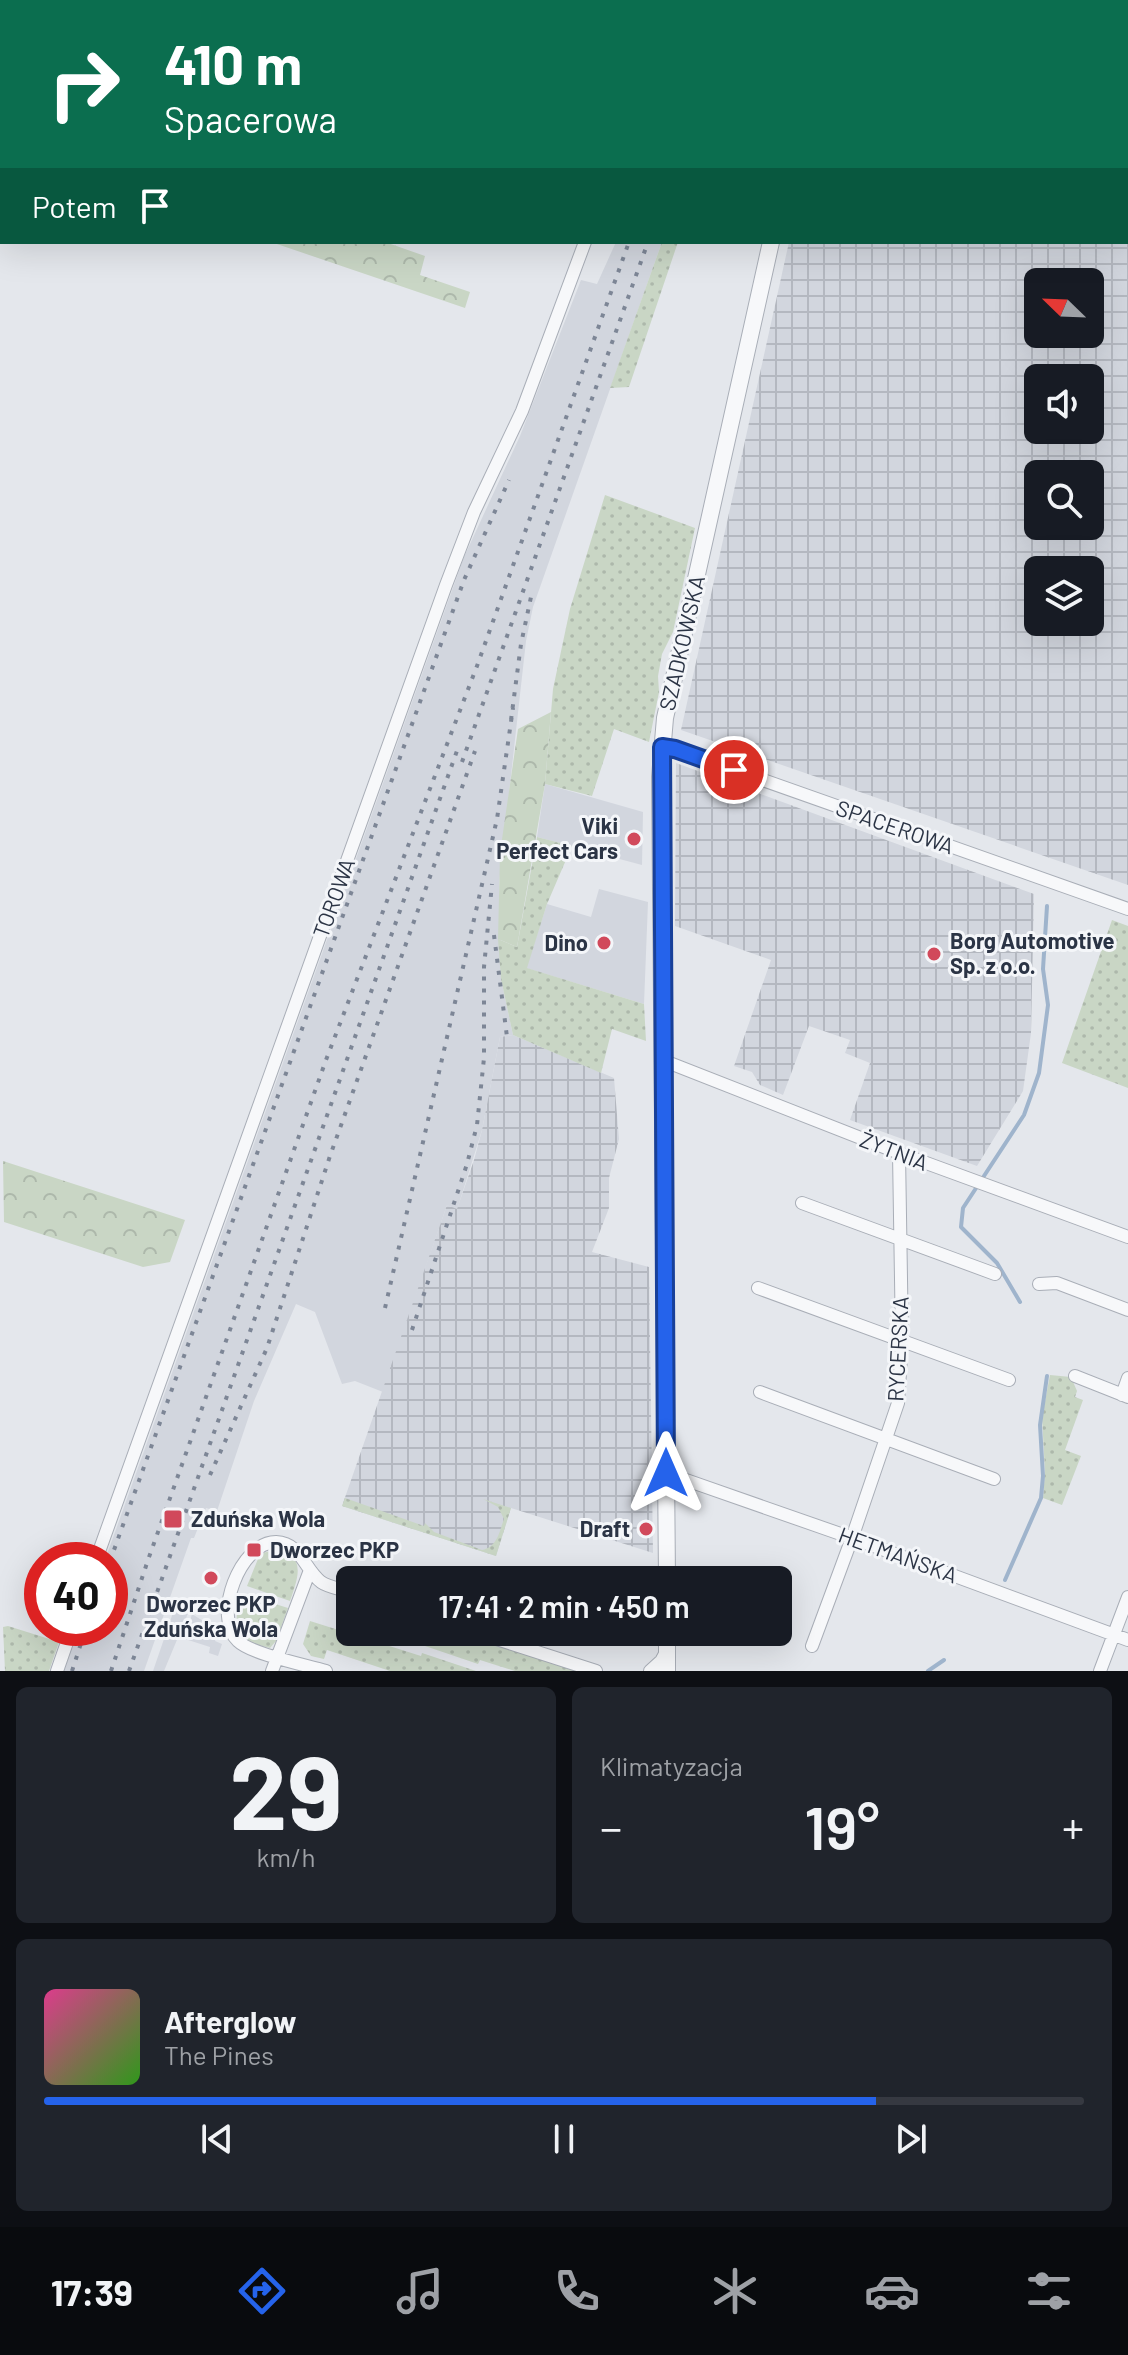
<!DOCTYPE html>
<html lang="pl">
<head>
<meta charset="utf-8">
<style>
  :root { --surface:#171b24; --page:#20242c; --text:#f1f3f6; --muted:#9ea1a6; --line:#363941; --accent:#2563eb }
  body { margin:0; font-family:Barlow,sans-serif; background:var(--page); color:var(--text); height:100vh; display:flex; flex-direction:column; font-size:30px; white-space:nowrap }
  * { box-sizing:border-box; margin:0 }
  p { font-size:26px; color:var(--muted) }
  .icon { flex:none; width:44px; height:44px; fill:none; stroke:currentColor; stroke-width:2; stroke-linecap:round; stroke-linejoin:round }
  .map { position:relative; height:1671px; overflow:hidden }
  .sheet { display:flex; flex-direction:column; gap:16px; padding:16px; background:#0d0f14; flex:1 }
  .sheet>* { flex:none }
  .top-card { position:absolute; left:0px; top:0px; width:1128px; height:244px; box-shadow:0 8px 32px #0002; background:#0b6e4f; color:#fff; overflow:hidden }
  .needle { width:52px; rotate:293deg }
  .controls { position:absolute; left:1024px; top:268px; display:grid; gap:16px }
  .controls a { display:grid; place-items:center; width:80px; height:80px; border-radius:12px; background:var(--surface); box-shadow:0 8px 32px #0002; font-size:40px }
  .speed { position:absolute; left:24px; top:1542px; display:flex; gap:16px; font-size:40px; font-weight:700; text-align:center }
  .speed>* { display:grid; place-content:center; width:104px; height:104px; border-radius:50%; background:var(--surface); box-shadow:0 8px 32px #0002; line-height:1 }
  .speed .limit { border:12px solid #d22; background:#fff; color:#111 }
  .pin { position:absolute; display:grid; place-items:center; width:68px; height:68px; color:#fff; margin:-34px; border:4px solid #fff; border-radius:50%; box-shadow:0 2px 8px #0007 }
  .me { position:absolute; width:88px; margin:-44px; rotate:0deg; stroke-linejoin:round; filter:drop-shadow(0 0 6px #0008) }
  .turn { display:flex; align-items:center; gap:28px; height:168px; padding:0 32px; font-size:36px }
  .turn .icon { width:104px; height:104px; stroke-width:2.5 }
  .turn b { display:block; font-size:56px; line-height:68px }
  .then { display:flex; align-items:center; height:76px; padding:0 32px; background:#0003; gap:16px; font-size:30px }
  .big { font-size:60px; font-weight:600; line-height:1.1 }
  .sheet .widget { flex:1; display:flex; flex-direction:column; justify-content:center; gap:12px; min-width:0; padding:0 28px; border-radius:12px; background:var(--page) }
  .sheet .dial { align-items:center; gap:0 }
  .dial b { font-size:104px; line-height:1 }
  .song { display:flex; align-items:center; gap:24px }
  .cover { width:96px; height:96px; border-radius:12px; background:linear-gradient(135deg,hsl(330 70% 55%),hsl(110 70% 35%)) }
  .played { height:8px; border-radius:4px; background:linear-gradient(90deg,var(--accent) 80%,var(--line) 80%) }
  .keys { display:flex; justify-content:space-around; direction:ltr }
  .heat { display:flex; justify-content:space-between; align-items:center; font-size:44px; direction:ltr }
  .sheet .tiles { flex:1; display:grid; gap:16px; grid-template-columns:1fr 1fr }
  .widget:last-child { grid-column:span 2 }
  .trip { position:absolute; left:336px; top:1566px; width:456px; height:80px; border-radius:12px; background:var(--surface); box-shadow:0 8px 32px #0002; font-weight:600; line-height:80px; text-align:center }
  .dock { display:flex; height:128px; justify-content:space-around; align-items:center; background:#090b0e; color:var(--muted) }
  .dock .icon { width:56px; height:56px }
  .dock .active { color:var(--accent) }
  .dock b { font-size:36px; color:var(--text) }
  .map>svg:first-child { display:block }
  .built { fill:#d2d6de }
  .industrial { fill:url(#industrial-grid); fill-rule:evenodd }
  .grass { fill:url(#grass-dots) }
  .forest { fill:url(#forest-crowns) }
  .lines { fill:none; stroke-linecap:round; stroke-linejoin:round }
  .stream { stroke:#9fb4cc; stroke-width:4 }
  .minor-casing { stroke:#a9aeb7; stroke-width:14 }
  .tertiary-casing { stroke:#a9aeb7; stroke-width:18 }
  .minor { stroke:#f7f8fa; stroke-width:12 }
  .tertiary { stroke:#f7f8fa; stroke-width:16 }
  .rail { stroke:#7d8696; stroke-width:4; stroke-dasharray:4 8; stroke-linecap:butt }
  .route-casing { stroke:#184099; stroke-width:20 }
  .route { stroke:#2563eb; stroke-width:14 }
  .poi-dot { fill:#d1495b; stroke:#f4f6f9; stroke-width:3 }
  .labels { text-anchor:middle; stroke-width:6; stroke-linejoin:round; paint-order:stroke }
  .street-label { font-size:22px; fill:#2b3445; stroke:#f4f6f9 }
  .poi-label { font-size:22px; font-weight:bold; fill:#2b3445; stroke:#f4f6f9; text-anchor:end }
</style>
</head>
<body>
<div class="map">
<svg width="1128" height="1671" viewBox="0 0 1128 1671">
  <defs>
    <pattern id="industrial-grid" width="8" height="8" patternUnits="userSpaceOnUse" patternTransform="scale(2)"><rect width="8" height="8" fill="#d2d6de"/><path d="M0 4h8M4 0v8" fill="none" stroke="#b4b8c0"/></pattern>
    <pattern id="grass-dots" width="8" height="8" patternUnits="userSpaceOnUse" patternTransform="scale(2)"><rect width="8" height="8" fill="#c9d6c5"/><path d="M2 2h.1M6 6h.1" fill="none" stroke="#adb8ab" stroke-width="1.8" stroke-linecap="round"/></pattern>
    <pattern id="forest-crowns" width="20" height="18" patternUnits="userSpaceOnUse" patternTransform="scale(2)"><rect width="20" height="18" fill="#c9d6c5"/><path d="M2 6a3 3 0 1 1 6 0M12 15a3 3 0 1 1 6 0" fill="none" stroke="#adb8ab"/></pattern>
  </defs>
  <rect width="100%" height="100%" fill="#e4e7ec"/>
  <path class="built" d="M 616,242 L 662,242 L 533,607 L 526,641 L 499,883 L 501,979 L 513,1035 L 500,1037 L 482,1130 L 457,1210 L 447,1205 L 383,1392 L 355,1381 L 342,1384 L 315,1312 L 296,1304 L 254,1401 L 217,1511 L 206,1508 L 194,1538 L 191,1538 L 144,1671 L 63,1671 L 79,1628 L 110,1628 L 110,1560 L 105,1560 L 464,557 L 520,436 L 581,280 L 597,284 Z
    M 545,784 L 643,812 L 642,865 L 537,837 Z
    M 599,889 L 648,902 L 644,1004 L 526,968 L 547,904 L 591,917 Z
    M 177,1601 L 189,1611 L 164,1671 L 153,1671 Z
    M 192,1614 L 211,1626 L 209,1632 L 217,1635 L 215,1641 L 222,1644 L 218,1656 L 209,1653 L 210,1647 L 185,1639 Z"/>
  <path class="industrial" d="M 1126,159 L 1128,160 L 1128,885 L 681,730 L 789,242 L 1126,242 ZM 1038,282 L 1090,282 L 1090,334 L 1038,334 ZM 1038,378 L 1090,378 L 1090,430 L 1038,430 ZM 1038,474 L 1090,474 L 1090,526 L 1038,526 ZM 1038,570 L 1090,570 L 1090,622 L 1038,622 Z
    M 676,763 L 1034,894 L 1031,1033 L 1023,1091 L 977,1166 L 850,1120 L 870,1063 L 845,1053 L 850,1040 L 809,1026 L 783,1095 L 760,1085 L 752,1072 L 734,1066 L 771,960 L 675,926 Z
    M 513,1035 L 614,1078 L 619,1139 L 609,1178 L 609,1208 L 592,1252 L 649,1267 L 653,1553 L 511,1508 L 496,1556 L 342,1506 L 447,1205 L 457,1209 L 474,1160 L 482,1130 L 500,1037 Z"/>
  <path class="grass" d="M 662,242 L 678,242 L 629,387 L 610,388 Z
    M 605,495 L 695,528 L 673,632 L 662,654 L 658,676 L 659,692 L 649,742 L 614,729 L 592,796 L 545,784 L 553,689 L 570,609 Z
    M 537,837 L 572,846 L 547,904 L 527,968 L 644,1004 L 646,1041 L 612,1029 L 601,1073 L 513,1035 L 501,979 L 498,939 L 517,947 Z
    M 1112,920 L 1128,926 L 1128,1088 L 1062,1063 Z
    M 1050,1375 L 1071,1377 L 1077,1391 L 1075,1397 L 1083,1400 L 1065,1450 L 1081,1456 L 1062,1505 L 1043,1498 L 1045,1472 L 1042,1417 Z
    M 345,1498 L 424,1526 L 425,1523 L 434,1532 L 482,1550 C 497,1547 499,1533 504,1519 L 498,1507 L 483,1499 L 511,1508 L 496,1556 L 342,1506 Z
    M 273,1550 C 308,1554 298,1577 290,1601 L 247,1586 L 260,1554 Z
    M 244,1594 L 288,1608 L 276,1641 L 270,1648 L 248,1642 L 236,1629 L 237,1613 Z
    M 310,1621 L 421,1656 L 422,1653 L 476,1671 L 390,1671 L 327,1650 L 324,1659 L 311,1656 L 303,1644 Z
    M 8,1626 L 59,1642 L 49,1671 L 5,1671 L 3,1627 Z
    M 397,1632 L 458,1632 L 578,1671 L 515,1671 L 480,1660 L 478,1664 L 425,1646 L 426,1641 Z"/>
  <path class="forest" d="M 271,242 L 385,242 L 425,256 L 420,275 L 470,292 L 465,308 Z
    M 551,712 L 545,784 L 517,947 L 498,939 L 500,853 L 518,729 Z
    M 3,1161 L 185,1220 L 170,1262 L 143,1267 L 4,1222 Z"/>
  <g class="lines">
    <path class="stream" d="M 1020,1302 L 997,1263 L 961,1227 L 963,1208 L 1024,1115 L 1039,1073 L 1048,1005 L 1043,969 L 1047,906
      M 1005,1580 L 1041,1498 L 1043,1476 L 1040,1425 L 1047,1376
      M 928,1671 L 944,1660"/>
    <defs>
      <path id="minor" d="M 1026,0 L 1032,2
        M 671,2 L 672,0
        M 1126,36 L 1128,36
        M 0,93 L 2,94
        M 1126,141 L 1128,142
        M 662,747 L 675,749 L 1128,909
        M 662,1060 L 899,1153 L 1128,1237
        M 802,1203 L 995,1274
        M 1039,1284 L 1057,1283 L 1128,1310
        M 758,1288 L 1009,1380
        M 1075,1376 L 1128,1397
        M 760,1392 L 994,1479
        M 1122,1395 L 1128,1378
        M 666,1473 L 852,1538 L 1128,1640
        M 96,1560 L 446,585 L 474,512 L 522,411 L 585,242
        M 475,1632 L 596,1671
        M 812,1646 L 852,1538 L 898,1403 L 902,1342 L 899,1153
        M 57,1671 L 72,1628
        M 272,1671 L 310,1570
        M 326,1671 C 306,1665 251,1654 238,1641 C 212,1617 240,1542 276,1542 C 301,1543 304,1569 321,1582 C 328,1587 341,1589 350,1592
        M 650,1671 L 661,1661 L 667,1650
        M 1100,1671 L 1128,1597"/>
      <path id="tertiary" d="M 840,2 L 842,0
        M 667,1580 L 660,777 L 665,718 L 771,242
        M 667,1671 L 667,1632"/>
    </defs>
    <use href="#minor" class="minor-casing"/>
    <use href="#tertiary" class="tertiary-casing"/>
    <use href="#minor" class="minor"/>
    <use href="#tertiary" class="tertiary"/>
    <path class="rail" d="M 708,2 L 709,0
      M 724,2 L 725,0
      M 743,2 L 744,0
      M 511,720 L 521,644 L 531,597
      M 462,762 L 648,242
      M 494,935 L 507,1037
      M 385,1308 L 497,819 L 513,708
      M 412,1330 L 467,1164 L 477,1125 L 484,1058 L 484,967 L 492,884
      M 210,1475 L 267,1348 L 330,1156 L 475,751
      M 110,1561 L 464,580 L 509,480
      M 72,1671 L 86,1628
      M 111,1671 L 148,1560 L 326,1060 L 477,666 L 629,242
      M 129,1671 L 458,748"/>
  </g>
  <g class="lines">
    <defs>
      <path id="route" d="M 666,1473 L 662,747 L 675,749 L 734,770"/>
    </defs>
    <use href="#route" class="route-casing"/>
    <use href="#route" class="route"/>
  </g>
  <g class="poi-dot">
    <circle cx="634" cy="839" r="8"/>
    <circle cx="604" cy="943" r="8"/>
    <circle cx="934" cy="954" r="8"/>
    <rect x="163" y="1509" width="20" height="20" rx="4"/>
    <circle cx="646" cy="1529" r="8"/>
    <rect x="246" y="1542" width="16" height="16" rx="4"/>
    <circle cx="211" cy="1578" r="8"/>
  </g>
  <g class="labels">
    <g class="street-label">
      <text transform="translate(682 643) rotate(-77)" y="8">SZADKOWSKA</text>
      <text transform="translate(895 827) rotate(19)" y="8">SPACEROWA</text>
      <text transform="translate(334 898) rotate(-70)" y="8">TOROWA</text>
      <text transform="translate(894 1151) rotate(21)" y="8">ŻYTNIA</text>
      <text transform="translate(898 1349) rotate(-87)" y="8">RYCERSKA</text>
      <text transform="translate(898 1555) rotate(20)" y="8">HETMAŃSKA</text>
    </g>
    <g class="poi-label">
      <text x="618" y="834">Viki<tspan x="618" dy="25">Perfect Cars</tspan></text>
      <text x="950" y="949" text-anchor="start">Borg Automotive<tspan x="950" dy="25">Sp. z o.o.</tspan></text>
      <text x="588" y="951">Dino</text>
      <text x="191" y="1527" text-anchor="start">Zduńska Wola</text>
      <text x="630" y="1537">Draft</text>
      <text x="270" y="1558" text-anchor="start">Dworzec PKP</text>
      <text x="211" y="1612" text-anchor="middle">Dworzec PKP<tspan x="211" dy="25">Zduńska Wola</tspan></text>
    </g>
  </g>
</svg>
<div class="controls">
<a><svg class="needle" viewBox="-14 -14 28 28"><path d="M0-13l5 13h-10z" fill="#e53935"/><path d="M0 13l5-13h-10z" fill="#9ea1a6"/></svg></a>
<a><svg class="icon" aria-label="sound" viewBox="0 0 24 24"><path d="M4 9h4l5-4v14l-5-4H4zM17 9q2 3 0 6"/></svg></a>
<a><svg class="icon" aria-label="search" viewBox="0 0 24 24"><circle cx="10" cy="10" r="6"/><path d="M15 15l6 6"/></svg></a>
<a><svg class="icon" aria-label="layers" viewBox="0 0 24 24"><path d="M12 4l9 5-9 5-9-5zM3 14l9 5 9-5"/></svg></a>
</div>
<div class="speed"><div class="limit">40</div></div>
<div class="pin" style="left:734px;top:770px;background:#d93025"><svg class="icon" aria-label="arrive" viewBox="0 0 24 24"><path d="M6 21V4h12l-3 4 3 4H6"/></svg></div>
<svg class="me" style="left:666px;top:1473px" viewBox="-20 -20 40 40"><path d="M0-17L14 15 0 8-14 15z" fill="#2563eb" stroke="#fff" stroke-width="4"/></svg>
<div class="trip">17:41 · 2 min · 450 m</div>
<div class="top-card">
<div class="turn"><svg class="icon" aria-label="right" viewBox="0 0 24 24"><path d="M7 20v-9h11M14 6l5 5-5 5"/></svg><div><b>410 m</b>Spacerowa</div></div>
<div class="then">Potem<svg class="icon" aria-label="arrive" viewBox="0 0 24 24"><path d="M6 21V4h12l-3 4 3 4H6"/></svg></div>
</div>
</div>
<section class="sheet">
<div class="tiles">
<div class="widget dial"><b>29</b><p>km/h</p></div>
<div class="widget"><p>Klimatyzacja</p>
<div class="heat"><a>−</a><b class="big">19°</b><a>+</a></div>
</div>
<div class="widget">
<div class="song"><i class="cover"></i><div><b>Afterglow</b><p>The Pines</p></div></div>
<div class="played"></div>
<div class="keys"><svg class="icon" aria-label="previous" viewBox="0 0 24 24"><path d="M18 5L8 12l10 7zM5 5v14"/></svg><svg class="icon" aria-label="pause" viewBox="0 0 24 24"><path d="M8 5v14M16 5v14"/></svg><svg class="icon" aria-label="next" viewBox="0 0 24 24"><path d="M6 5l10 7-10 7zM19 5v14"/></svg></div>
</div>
</div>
</section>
<nav class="dock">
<b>17:39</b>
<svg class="icon active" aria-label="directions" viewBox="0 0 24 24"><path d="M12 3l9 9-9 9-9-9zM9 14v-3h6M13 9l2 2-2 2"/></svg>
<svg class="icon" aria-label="music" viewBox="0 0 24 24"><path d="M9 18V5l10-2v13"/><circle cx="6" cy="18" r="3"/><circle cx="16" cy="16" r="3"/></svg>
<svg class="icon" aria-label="phone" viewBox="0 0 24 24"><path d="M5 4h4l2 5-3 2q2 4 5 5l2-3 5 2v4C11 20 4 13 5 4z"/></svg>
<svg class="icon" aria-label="climate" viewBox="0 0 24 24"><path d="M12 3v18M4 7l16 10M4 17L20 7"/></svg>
<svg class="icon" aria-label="car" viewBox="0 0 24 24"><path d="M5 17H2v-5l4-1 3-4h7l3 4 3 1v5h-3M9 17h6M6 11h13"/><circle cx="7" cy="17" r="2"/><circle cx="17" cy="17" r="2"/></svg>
<svg class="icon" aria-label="filters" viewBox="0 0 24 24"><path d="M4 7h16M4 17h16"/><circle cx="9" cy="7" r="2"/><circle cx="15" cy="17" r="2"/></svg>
</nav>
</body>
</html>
